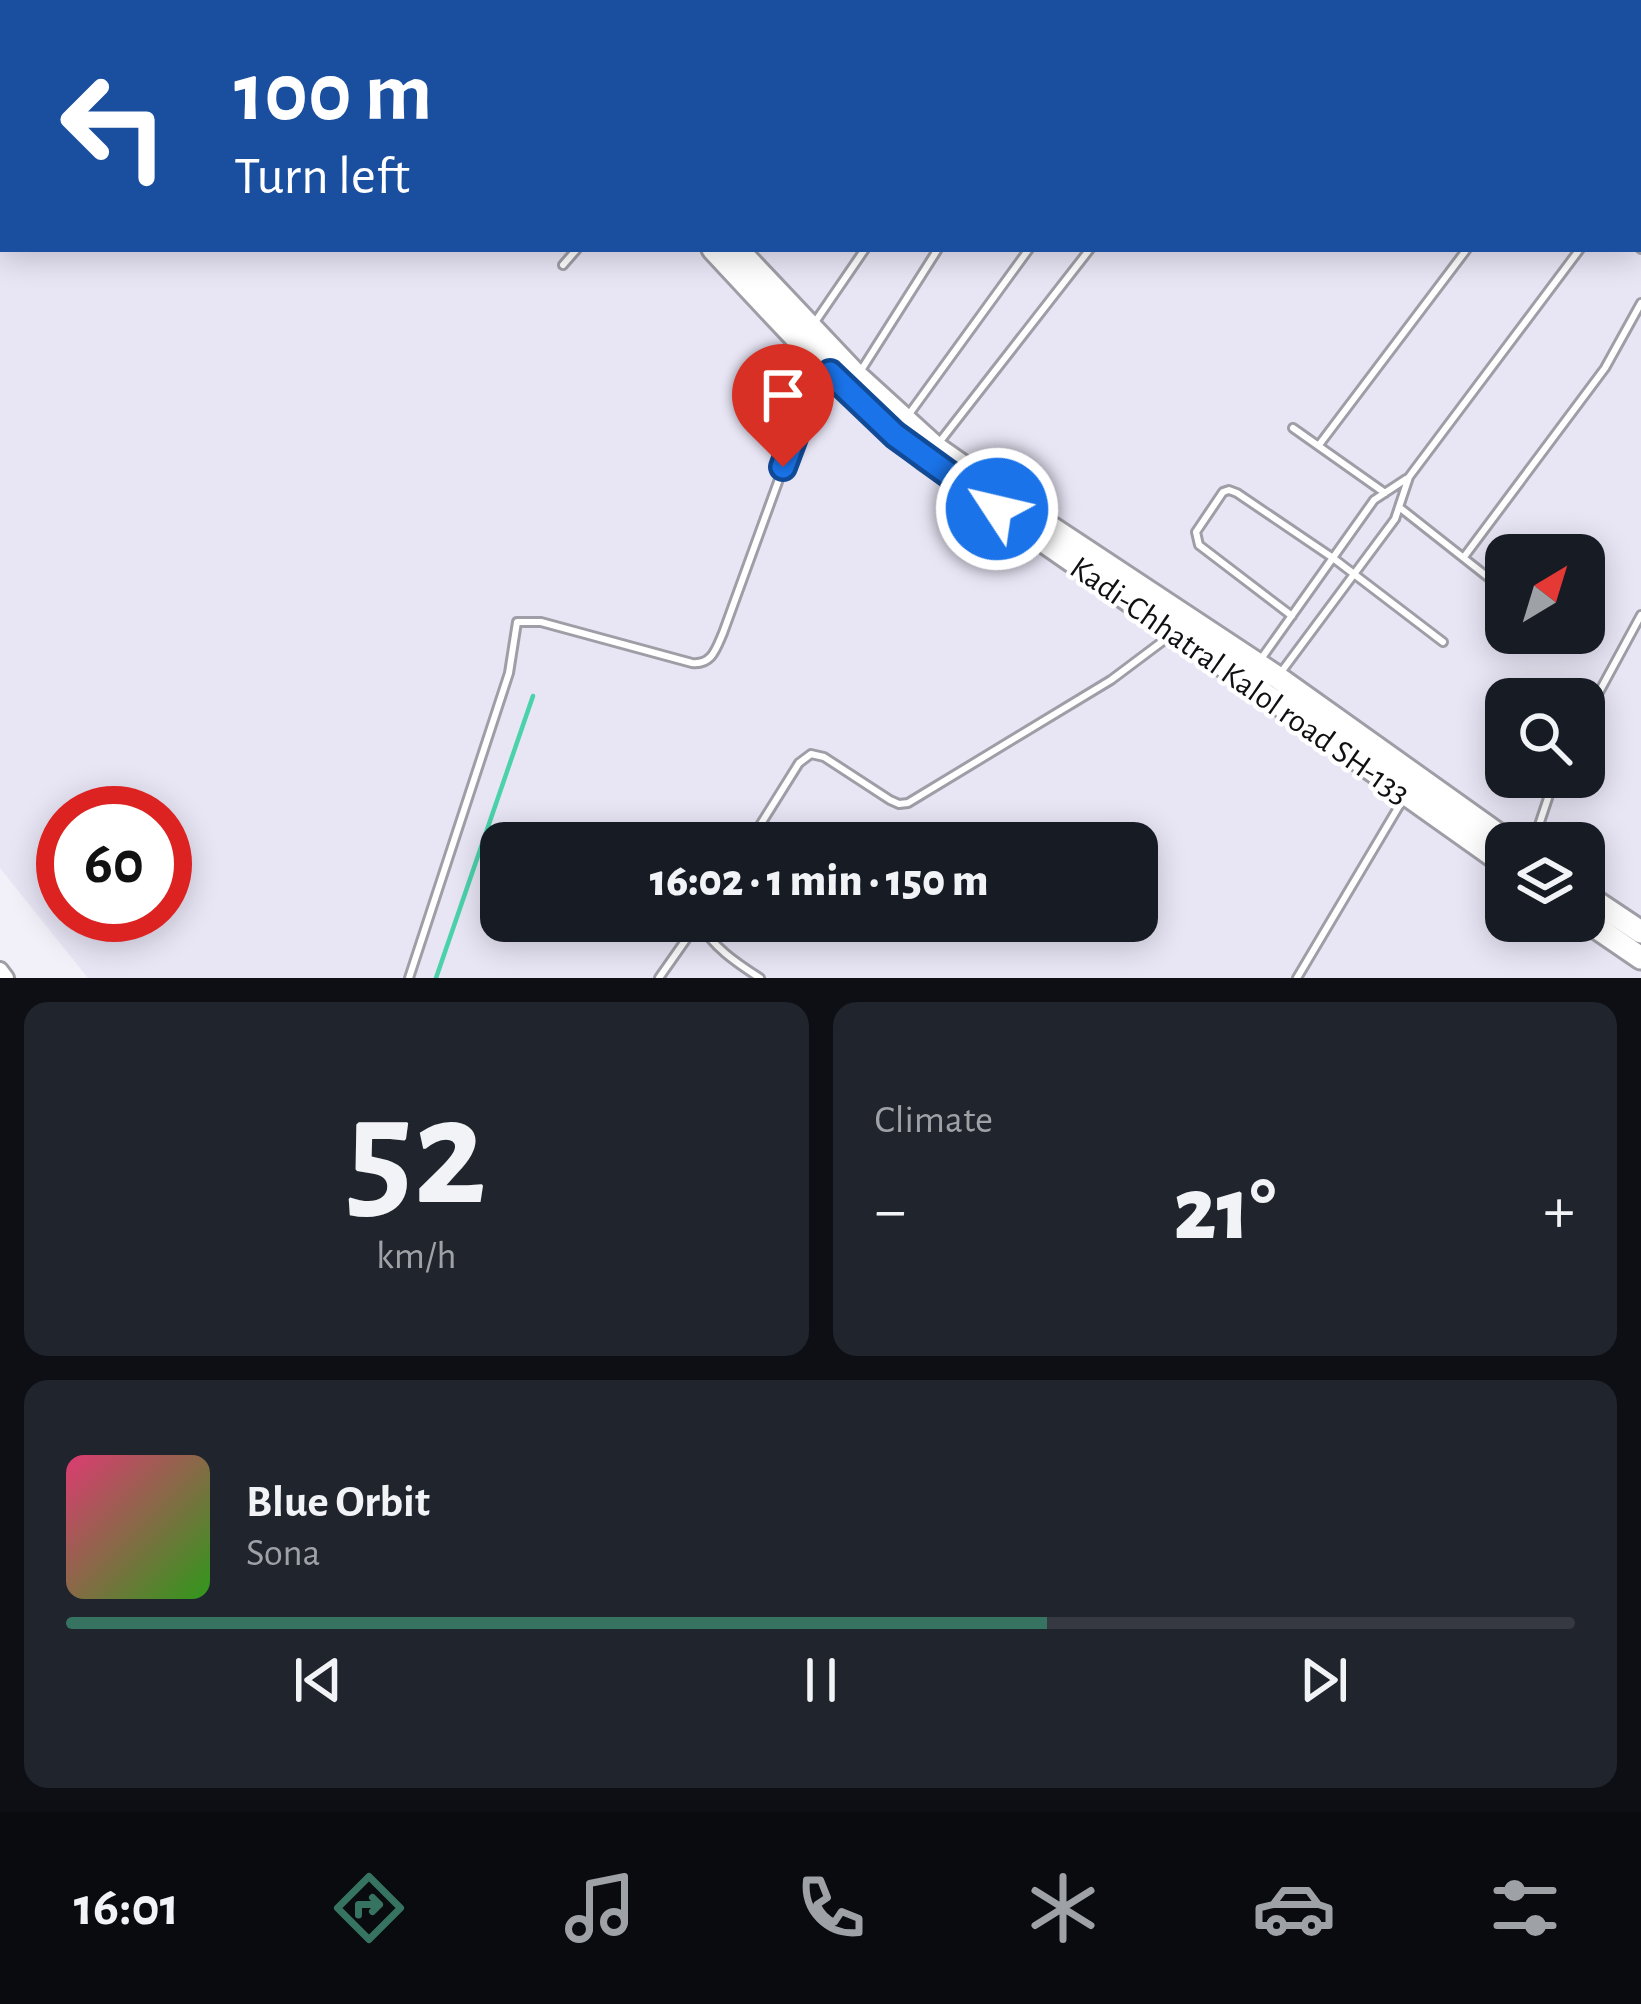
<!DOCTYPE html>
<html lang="en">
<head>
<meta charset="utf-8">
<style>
  :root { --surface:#171b24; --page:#20242c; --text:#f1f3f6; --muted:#9ea1a6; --line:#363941; --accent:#367461 }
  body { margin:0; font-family:"Alegreya Sans",sans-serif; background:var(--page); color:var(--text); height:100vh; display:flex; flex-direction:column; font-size:45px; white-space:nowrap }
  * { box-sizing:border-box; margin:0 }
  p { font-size:39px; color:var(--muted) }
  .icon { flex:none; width:66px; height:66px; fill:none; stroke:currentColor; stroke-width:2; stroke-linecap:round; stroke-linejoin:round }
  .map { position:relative; height:978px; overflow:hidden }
  .side { display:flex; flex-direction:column; gap:24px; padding:24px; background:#0d0f14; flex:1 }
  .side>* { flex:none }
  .top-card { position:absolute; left:0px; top:0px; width:1641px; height:252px; box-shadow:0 6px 30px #0003; background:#1a4fa0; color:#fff; overflow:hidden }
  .needle { width:78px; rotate:38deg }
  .tools { position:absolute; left:1485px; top:534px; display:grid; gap:24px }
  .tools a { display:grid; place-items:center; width:120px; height:120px; border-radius:24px; background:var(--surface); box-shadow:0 6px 30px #0003; font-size:60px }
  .speed { position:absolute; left:36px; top:786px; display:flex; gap:24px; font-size:60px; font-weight:700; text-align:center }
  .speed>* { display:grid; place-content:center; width:156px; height:156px; border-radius:50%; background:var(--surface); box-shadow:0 6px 30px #0003; line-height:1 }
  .speed .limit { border:18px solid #d22; background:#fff; color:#111 }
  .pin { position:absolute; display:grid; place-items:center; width:102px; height:102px; color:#fff; margin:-123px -51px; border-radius:50% 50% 50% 0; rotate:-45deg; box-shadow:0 0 12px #0007 }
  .pin .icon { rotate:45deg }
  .me { position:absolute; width:132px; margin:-66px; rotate:305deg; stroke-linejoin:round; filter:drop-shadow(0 0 9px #0008) }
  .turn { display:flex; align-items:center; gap:42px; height:252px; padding:0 36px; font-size:54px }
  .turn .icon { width:156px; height:156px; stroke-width:2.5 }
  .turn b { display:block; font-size:84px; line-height:102px }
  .big { font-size:90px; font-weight:800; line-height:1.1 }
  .side .tile { flex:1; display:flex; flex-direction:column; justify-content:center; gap:18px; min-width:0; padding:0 42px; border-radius:24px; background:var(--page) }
  .side .dial { align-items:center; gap:0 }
  .dial b { font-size:156px; line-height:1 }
  .song { display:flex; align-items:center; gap:36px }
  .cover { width:144px; height:144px; border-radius:18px; background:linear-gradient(135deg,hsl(340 70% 55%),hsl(110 70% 35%)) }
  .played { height:12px; border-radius:6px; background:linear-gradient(90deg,var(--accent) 65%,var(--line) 65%) }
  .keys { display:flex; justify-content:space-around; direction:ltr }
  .heat { display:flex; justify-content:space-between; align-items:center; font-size:66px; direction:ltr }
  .side .tiles { flex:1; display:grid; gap:24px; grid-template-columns:1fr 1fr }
  .tile:last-child { grid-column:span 2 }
  .trip { position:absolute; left:480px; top:822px; width:678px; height:120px; border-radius:24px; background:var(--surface); box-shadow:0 6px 30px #0003; font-weight:800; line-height:120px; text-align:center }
  .menu { display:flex; height:192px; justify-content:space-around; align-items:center; background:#090b0e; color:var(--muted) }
  .menu .icon { width:84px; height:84px }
  .menu .current { color:var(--accent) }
  .menu b { font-size:54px; color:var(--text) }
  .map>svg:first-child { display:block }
  .built { fill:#e8e5f5; fill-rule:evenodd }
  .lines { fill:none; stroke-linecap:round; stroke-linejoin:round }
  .stream { stroke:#4bd2ab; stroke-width:4.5 }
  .lane-casing { stroke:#9f9da5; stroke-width:12 }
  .street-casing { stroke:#9f9da5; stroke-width:20 }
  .primary-casing { stroke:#9f9da5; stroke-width:27 }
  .lane { stroke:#fff; stroke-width:6 }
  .street { stroke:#fff; stroke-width:14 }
  .primary { stroke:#fff; stroke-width:21 }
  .route-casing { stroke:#114b97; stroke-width:30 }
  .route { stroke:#1a73e8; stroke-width:21 }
  .labels { text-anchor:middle; stroke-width:9; stroke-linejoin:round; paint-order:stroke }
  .street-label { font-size:33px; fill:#100f12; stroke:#fff }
</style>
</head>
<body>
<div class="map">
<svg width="1641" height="978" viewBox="0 0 1641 978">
  <rect width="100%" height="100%" fill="#f2f0f9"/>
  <path class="built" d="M 0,0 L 1529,0 L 1533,3 L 3,3 L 3,249 L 1638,249 L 1638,90 L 1641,92 L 1641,978 L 88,978 L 0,868 ZM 1506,555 L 1584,555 L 1584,633 L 1506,633 ZM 1506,699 L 1584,699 L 1584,777 L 1506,777 ZM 63,813 L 165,813 L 165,915 L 63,915 ZM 501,843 L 1137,843 L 1137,921 L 501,921 ZM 1506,843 L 1584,843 L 1584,921 L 1506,921 Z"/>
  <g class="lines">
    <path class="stream" d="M 436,978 L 533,696"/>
    <defs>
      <path id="lane" d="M 1374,0 L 1376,3
        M 324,3 L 324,0
        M 676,3 L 678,0
        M 877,3 L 879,0
        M 1638,246 L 1641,249
        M 563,265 L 577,249
        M 813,325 L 865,249
        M 860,372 L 938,249
        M 907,417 L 1029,249
        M 1293,428 L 1385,493
        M 938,444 L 1090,249
        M 1319,445 L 1467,249
        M 1399,507 L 1489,578
        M 1464,557 L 1605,368 L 1641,303
        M 1292,616 L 1199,545 L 1196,532 L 1223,492 L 1229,490 L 1237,493 L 1333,558 L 1443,642
        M 1261,659 L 1374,500 L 1406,479
        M 1282,671 L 1395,519 L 1409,477 L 1580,249
        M 1584,720 L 1641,615
        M 749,843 L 799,763 L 811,754 L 824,757 L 890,800 L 899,804 L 908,803 L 1111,680 L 1171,635
        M 1533,843 L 1555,777
        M 698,921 C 713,947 735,962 760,978
        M 409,978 L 509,673 L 517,622 L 541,622 L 692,663 C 712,665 716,649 723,633 L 798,427 L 828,376
        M 659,978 L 699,921
        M 1297,978 L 1405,796"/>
      <path id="street" d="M 0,970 L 6,978"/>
      <path id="primary" d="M 477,0 L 480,3
        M 507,0 L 510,3
        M 713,249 C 781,322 848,397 926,460 L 1299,718 L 1506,865
        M 737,249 L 857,376 L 935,447 L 1032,515 L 1277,677 L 1510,843
        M 1584,894 L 1641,932
        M 1584,919 L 1641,958"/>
    </defs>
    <use href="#lane" class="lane-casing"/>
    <use href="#street" class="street-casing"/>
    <use href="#primary" class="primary-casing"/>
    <use href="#lane" class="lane"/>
    <use href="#street" class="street"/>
    <use href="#primary" class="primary"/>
  </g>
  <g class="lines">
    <defs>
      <path id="route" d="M 783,467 L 798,427 L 830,373 L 895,435 L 997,509"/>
    </defs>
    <use href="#route" class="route-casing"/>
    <use href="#route" class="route"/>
  </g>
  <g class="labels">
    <g class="street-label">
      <text transform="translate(1241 679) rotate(35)" y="12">Kadi-Chhatral Kalol road SH-133</text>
    </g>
  </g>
</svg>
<div class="tools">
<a><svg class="needle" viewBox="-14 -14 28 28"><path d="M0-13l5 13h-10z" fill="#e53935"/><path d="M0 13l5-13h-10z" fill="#9ea1a6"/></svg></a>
<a><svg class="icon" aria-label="search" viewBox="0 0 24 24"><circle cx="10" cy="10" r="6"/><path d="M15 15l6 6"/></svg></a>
<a><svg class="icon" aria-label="layers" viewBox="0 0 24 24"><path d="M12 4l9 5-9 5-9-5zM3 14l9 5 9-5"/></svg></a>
</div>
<div class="speed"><div class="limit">60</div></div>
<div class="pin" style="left:783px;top:467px;background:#d93025"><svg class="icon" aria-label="arrive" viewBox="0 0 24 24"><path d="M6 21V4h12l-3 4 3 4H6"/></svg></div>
<svg class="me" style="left:997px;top:509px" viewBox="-20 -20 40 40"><circle r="17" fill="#1a73e8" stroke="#fff" stroke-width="3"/><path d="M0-11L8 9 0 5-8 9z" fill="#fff"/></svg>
<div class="trip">16:02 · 1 min · 150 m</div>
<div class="top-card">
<div class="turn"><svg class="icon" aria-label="left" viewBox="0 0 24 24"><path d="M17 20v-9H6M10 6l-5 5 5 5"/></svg><div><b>100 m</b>Turn left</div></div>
</div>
</div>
<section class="side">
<div class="tiles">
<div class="tile dial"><b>52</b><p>km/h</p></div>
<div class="tile"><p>Climate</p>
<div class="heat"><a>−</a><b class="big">21°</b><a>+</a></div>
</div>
<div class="tile">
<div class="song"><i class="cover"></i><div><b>Blue Orbit</b><p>Sona</p></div></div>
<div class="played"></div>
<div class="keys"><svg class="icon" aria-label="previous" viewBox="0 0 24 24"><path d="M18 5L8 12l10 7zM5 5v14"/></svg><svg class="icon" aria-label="pause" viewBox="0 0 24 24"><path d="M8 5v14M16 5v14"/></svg><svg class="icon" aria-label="next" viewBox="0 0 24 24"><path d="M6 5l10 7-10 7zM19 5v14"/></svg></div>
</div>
</div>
</section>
<nav class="menu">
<b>16:01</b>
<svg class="icon current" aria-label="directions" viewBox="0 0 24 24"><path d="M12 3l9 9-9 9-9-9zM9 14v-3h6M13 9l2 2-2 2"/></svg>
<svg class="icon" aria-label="music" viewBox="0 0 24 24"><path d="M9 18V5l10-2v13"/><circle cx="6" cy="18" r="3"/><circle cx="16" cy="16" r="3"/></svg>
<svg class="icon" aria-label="phone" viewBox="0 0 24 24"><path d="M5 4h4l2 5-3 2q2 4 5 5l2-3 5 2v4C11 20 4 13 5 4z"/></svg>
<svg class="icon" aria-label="climate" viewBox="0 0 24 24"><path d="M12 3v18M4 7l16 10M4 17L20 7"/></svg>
<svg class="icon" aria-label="car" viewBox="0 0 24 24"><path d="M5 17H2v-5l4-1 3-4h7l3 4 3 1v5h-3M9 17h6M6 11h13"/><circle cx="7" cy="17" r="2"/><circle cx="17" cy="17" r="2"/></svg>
<svg class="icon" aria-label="filters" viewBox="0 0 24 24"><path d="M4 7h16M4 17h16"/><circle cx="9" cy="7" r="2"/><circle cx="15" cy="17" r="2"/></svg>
</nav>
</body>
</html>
